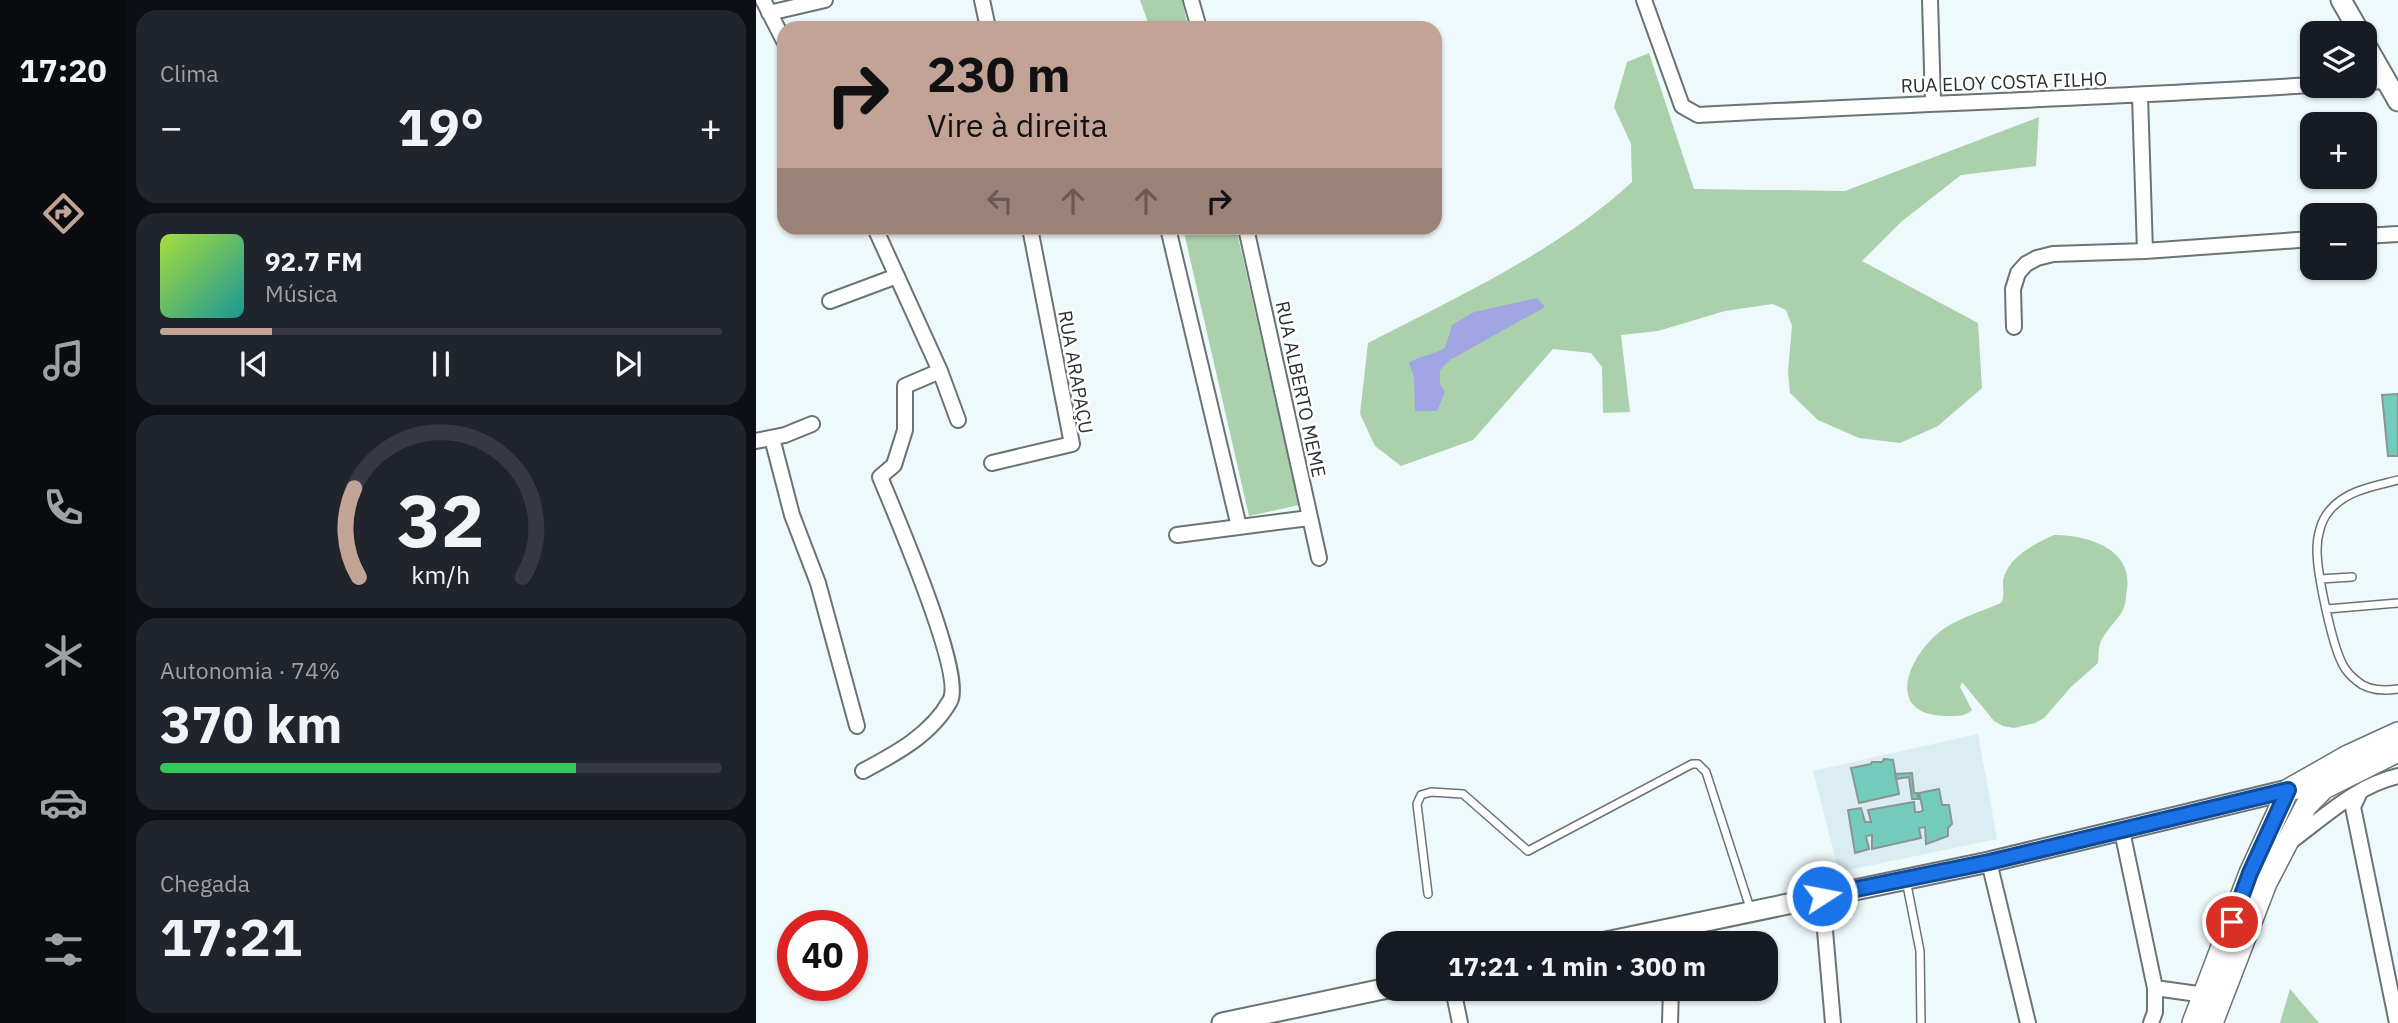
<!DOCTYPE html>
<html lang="pt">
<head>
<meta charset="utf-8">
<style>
  :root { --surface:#171b24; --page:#20242c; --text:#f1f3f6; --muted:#9ea1a6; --line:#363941; --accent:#c2a395 }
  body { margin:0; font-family:"IBM Plex Sans",sans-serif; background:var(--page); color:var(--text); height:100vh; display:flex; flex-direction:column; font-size:26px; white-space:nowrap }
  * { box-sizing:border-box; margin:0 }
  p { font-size:23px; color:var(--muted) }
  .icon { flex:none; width:38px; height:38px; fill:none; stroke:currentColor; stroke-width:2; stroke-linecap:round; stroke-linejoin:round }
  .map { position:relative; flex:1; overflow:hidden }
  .details { display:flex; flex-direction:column; gap:10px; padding:10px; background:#0d0f14; width:630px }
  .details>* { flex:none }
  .hud { position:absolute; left:21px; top:21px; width:665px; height:214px; border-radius:21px; box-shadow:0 2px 5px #0004; background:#c2a395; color:#111; overflow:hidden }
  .controls { position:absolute; left:1544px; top:21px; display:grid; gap:14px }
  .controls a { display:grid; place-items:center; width:77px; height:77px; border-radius:14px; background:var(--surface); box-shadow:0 2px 5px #0004; font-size:35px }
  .speed { position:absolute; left:21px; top:910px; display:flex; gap:14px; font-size:35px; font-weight:700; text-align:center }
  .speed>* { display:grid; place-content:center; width:91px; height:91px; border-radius:50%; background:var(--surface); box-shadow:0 2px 5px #0004; line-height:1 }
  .speed .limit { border:10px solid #d22; background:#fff; color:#111 }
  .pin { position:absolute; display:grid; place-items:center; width:60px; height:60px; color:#fff; margin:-30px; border:4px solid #fff; border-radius:50%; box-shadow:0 2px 7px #0007 }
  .me { position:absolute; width:77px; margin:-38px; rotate:79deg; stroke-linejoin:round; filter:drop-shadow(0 0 5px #0008) }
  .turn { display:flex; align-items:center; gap:24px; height:147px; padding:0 35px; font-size:32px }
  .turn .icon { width:91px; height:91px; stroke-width:2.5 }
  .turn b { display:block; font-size:49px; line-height:60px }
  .lanes { display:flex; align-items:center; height:66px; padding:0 35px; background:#0003; justify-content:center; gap:35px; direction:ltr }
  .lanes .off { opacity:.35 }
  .big { font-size:52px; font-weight:700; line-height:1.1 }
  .details .widget { flex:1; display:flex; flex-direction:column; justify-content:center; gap:10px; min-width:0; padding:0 24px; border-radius:21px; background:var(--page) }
  .details .dial { align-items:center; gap:0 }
  .dial svg { height:182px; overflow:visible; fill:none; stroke:var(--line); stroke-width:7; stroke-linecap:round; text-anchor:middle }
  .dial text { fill:var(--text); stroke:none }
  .song { display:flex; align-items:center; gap:21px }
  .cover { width:84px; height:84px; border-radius:10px; background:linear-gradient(135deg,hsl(80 70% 55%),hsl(180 70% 35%)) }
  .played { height:7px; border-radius:4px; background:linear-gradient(90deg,var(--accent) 20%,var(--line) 20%) }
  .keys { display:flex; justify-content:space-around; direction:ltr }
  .heat { display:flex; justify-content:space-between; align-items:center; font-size:38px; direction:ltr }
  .charge { height:10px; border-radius:5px; background:linear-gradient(90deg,#34c759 74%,var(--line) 0) }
  .trip { position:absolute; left:620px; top:931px; width:402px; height:70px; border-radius:21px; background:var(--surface); box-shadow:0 2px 5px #0004; font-weight:700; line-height:70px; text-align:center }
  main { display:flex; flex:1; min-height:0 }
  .tabs { display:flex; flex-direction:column; width:126px; justify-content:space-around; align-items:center; background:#090b0e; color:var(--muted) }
  .tabs .icon { width:49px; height:49px }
  .tabs .active { color:var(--accent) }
  .tabs b { font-size:32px; color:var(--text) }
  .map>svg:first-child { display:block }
  .built { fill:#daedf2 }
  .green { fill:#aad0ac }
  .water { fill:#a2a5e3 }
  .building { fill:#73ccbb; stroke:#8b9593; stroke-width:2 }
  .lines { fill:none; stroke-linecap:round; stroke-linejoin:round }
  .lane-casing { stroke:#6a7375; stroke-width:10 }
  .street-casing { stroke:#6a7375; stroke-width:18 }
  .secondary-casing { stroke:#6a7375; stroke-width:23 }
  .primary-casing { stroke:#6a7375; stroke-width:24 }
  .lane { stroke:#fff; stroke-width:7 }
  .street { stroke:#fff; stroke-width:14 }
  .secondary { stroke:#fff; stroke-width:19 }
  .primary { stroke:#fff; stroke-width:21 }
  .route-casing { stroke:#114b97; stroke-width:18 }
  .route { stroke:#1a73e8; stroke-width:12 }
  .labels { text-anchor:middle; stroke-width:5; stroke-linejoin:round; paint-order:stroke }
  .street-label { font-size:19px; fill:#2c3031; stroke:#fff }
</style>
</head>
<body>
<main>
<nav class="tabs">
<b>17:20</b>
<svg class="icon active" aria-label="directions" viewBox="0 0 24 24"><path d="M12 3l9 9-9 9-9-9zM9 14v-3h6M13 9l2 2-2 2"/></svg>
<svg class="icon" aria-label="music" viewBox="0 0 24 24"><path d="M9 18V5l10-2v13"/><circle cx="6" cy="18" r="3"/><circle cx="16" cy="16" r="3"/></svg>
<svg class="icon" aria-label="phone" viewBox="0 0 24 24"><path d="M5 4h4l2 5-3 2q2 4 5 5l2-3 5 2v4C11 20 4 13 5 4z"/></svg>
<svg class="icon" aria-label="climate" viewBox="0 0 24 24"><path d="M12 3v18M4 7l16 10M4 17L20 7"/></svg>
<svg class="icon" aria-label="car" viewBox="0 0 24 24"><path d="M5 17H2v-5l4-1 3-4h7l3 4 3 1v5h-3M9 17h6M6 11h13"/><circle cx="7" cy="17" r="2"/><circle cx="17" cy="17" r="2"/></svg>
<svg class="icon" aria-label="filters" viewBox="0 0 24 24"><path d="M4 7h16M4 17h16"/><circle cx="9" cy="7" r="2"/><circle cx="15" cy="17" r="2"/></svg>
</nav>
<section class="details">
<div class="widget"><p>Clima</p>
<div class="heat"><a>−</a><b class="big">19°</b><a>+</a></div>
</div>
<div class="widget">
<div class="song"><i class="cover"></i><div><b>92.7 FM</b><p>Música</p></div></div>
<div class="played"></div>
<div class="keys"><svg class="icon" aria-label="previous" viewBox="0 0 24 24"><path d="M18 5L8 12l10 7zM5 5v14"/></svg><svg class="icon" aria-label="pause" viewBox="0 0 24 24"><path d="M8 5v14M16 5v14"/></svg><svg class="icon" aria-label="next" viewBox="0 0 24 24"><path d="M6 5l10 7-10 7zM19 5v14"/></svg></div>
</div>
<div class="widget dial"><svg viewBox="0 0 100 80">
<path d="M14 69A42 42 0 1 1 86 69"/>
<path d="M14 69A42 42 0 0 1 12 30" stroke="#c2a395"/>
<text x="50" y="56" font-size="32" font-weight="700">32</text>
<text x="50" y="72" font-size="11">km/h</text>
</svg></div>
<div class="widget"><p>Autonomia · 74%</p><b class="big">370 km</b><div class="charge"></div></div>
<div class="widget"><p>Chegada</p><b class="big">17:21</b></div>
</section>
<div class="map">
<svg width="1642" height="1023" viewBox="0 0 1642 1023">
  <rect width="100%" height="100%" fill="#eef9fb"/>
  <path class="built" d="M 1222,734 L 1241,839 L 1083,872 L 1057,771 Z"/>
  <path class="green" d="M 384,0 L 426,0 L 432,28 L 394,28 Z
    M 893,53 L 938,189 L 1089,191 L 1283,117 L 1280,166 L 1205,175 L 1145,222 L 1106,261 L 1222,323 L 1226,388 L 1182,426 L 1144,443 L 1103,438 L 1062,420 L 1034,393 L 1032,371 L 1036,326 L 1030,310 L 1017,304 L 969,311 L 902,331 L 865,335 L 874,412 L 847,413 L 846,367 L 835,353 L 797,349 L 717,440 L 645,466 L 619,446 L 604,414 L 612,343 C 703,296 800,252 876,182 L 875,144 L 858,107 L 871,62 Z
    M 427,228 L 480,228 L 543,505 L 493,516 Z
    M 1298,535 C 1330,535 1377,548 1371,589 C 1370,595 1370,604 1367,610 C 1361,621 1350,630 1345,641 C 1342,647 1343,656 1342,663 L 1315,687 L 1288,718 L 1279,723 L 1258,728 L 1247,726 L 1238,721 L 1206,682 L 1204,687 L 1216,710 C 1209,717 1200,716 1190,716 C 1130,715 1150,661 1181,634 C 1198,619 1225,612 1245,603 C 1250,594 1245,586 1248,577 C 1254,556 1280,543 1298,535 Z
    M 1534,989 L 1563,1023 L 1524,1023 Z"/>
  <path class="water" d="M 781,298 L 789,307 L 694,360 L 684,370 L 684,384 L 689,392 L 681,411 L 659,411 L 658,377 L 653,363 C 665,355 678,355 689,348 L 696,325 L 718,312 Z"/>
  <path class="building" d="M 1642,394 L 1642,456 L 1632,456 L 1626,395 Z
    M 1128,759 L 1137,760 L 1143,794 L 1103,803 L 1095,768 L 1115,764 L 1116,762 L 1126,762 Z
    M 1156,773 L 1158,793 L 1161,793 L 1163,799 L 1156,799 L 1153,777 L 1140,779 L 1139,774 Z
    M 1183,789 L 1186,805 L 1193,805 L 1196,824 L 1192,828 L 1192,836 L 1170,844 L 1169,827 L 1163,828 L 1165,838 L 1116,849 L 1116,835 L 1110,836 L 1113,849 L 1099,853 L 1092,810 L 1105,808 L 1109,822 L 1115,822 L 1112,810 L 1158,802 L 1159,812 L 1164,812 L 1167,810 L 1163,793 Z"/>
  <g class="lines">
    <defs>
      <path id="lane" d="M 1642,480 C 1619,486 1591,490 1574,510 C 1565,520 1561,536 1561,550 C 1561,574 1576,645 1587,665 C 1590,671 1596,677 1601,681 C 1612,691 1628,691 1642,689
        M 1564,579 L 1596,577
        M 1571,609 L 1642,603
        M 1150,880 L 1164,951 L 1165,1023
        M 672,894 L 661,804 L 665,795 L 675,792 L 707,794 L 772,851 L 936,764 L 942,764 L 950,772 L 995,911"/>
      <path id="street" d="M 7,0 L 28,41
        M 226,0 L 232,28
        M 435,0 L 443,28
        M 888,0 L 926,106 L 942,115 C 1146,104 1351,98 1556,85
        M 1174,0 L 1177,103
        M 13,13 L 69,0
        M 1608,82 L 1630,81
        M 1384,96 L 1389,251
        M 119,228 L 184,371 L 202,420
        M 412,228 L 483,527
        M 490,228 L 563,558
        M 1608,236 L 1642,234
        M 74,301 L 141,276
        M 1258,327 L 1257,289 L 1262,273 L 1270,264 L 1281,258 L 1297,254 L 1389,251 L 1556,239
        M 16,438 L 36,515 L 62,583 L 101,726
        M 0,441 L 29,435 L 56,424
        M 236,463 L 316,444 L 274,228
        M 421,535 L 553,518
        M 107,771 C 139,754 175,735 194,701 C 209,675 138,511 124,477 L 138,465 L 149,430 L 149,386 L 184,371
        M 1604,792 L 1597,807 L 1641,1023
        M 1366,831 L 1399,988 L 1399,1012 L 1395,1023
        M 1534,842 C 1567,818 1601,785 1642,776
        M 1233,862 L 1272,1023
        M 1066,896 L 1077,1023
        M 914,929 L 914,943
        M 1399,988 L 1456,996
        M 697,989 L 704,1023
        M 914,1023 L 915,989"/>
      <path id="secondary" d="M 1585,0 L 1604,33
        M 1608,42 L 1642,101
        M 845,943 L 1233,862 L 1532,790 L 1543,789
        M 466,1023 L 632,988"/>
      <path id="primary" d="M 1437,1023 L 1494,873 L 1532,790 L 1592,756 L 1642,733
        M 1456,1023 L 1510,883 L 1550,806 L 1568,788 L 1642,751"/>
    </defs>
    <use href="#lane" class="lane-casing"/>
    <use href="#street" class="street-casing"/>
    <use href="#secondary" class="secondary-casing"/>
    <use href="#primary" class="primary-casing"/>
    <use href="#lane" class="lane"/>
    <use href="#street" class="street"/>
    <use href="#secondary" class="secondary"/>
    <use href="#primary" class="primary"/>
  </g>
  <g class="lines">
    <defs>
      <path id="route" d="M 1066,896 L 1233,862 L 1532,790 L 1494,873 L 1476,922"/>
    </defs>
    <use href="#route" class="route-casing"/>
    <use href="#route" class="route"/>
  </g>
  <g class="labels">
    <g class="street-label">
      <text transform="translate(1248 82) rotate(-2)" y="7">RUA ELOY COSTA FILHO</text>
      <text transform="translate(320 372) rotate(80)" y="7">RUA ARAPAÇU</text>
      <text transform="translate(545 389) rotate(78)" y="7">RUA ALBERTO MEME</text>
    </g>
  </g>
</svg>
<div class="controls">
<a><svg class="icon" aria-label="layers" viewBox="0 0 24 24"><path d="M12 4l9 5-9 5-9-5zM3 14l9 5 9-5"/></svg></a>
<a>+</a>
<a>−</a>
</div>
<div class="speed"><div class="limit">40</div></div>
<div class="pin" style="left:1476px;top:922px;background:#d93025"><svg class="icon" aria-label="arrive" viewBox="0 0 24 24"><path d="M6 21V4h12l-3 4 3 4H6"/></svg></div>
<svg class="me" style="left:1066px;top:896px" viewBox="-20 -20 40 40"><circle r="17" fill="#1a73e8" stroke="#fff" stroke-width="3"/><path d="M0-11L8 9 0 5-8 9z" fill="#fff"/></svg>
<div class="trip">17:21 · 1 min · 300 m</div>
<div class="hud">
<div class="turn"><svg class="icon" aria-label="right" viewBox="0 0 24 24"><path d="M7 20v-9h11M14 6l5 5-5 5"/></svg><div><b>230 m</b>Vire à direita</div></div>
<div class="lanes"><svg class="icon off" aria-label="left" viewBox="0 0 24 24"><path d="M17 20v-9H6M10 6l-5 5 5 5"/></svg><svg class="icon off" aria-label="ahead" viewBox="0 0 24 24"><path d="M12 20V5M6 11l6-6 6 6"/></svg><svg class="icon off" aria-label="ahead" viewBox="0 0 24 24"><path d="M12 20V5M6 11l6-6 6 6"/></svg><svg class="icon" aria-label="right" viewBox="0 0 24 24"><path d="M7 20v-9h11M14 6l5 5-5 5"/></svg></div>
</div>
</div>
</main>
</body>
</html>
